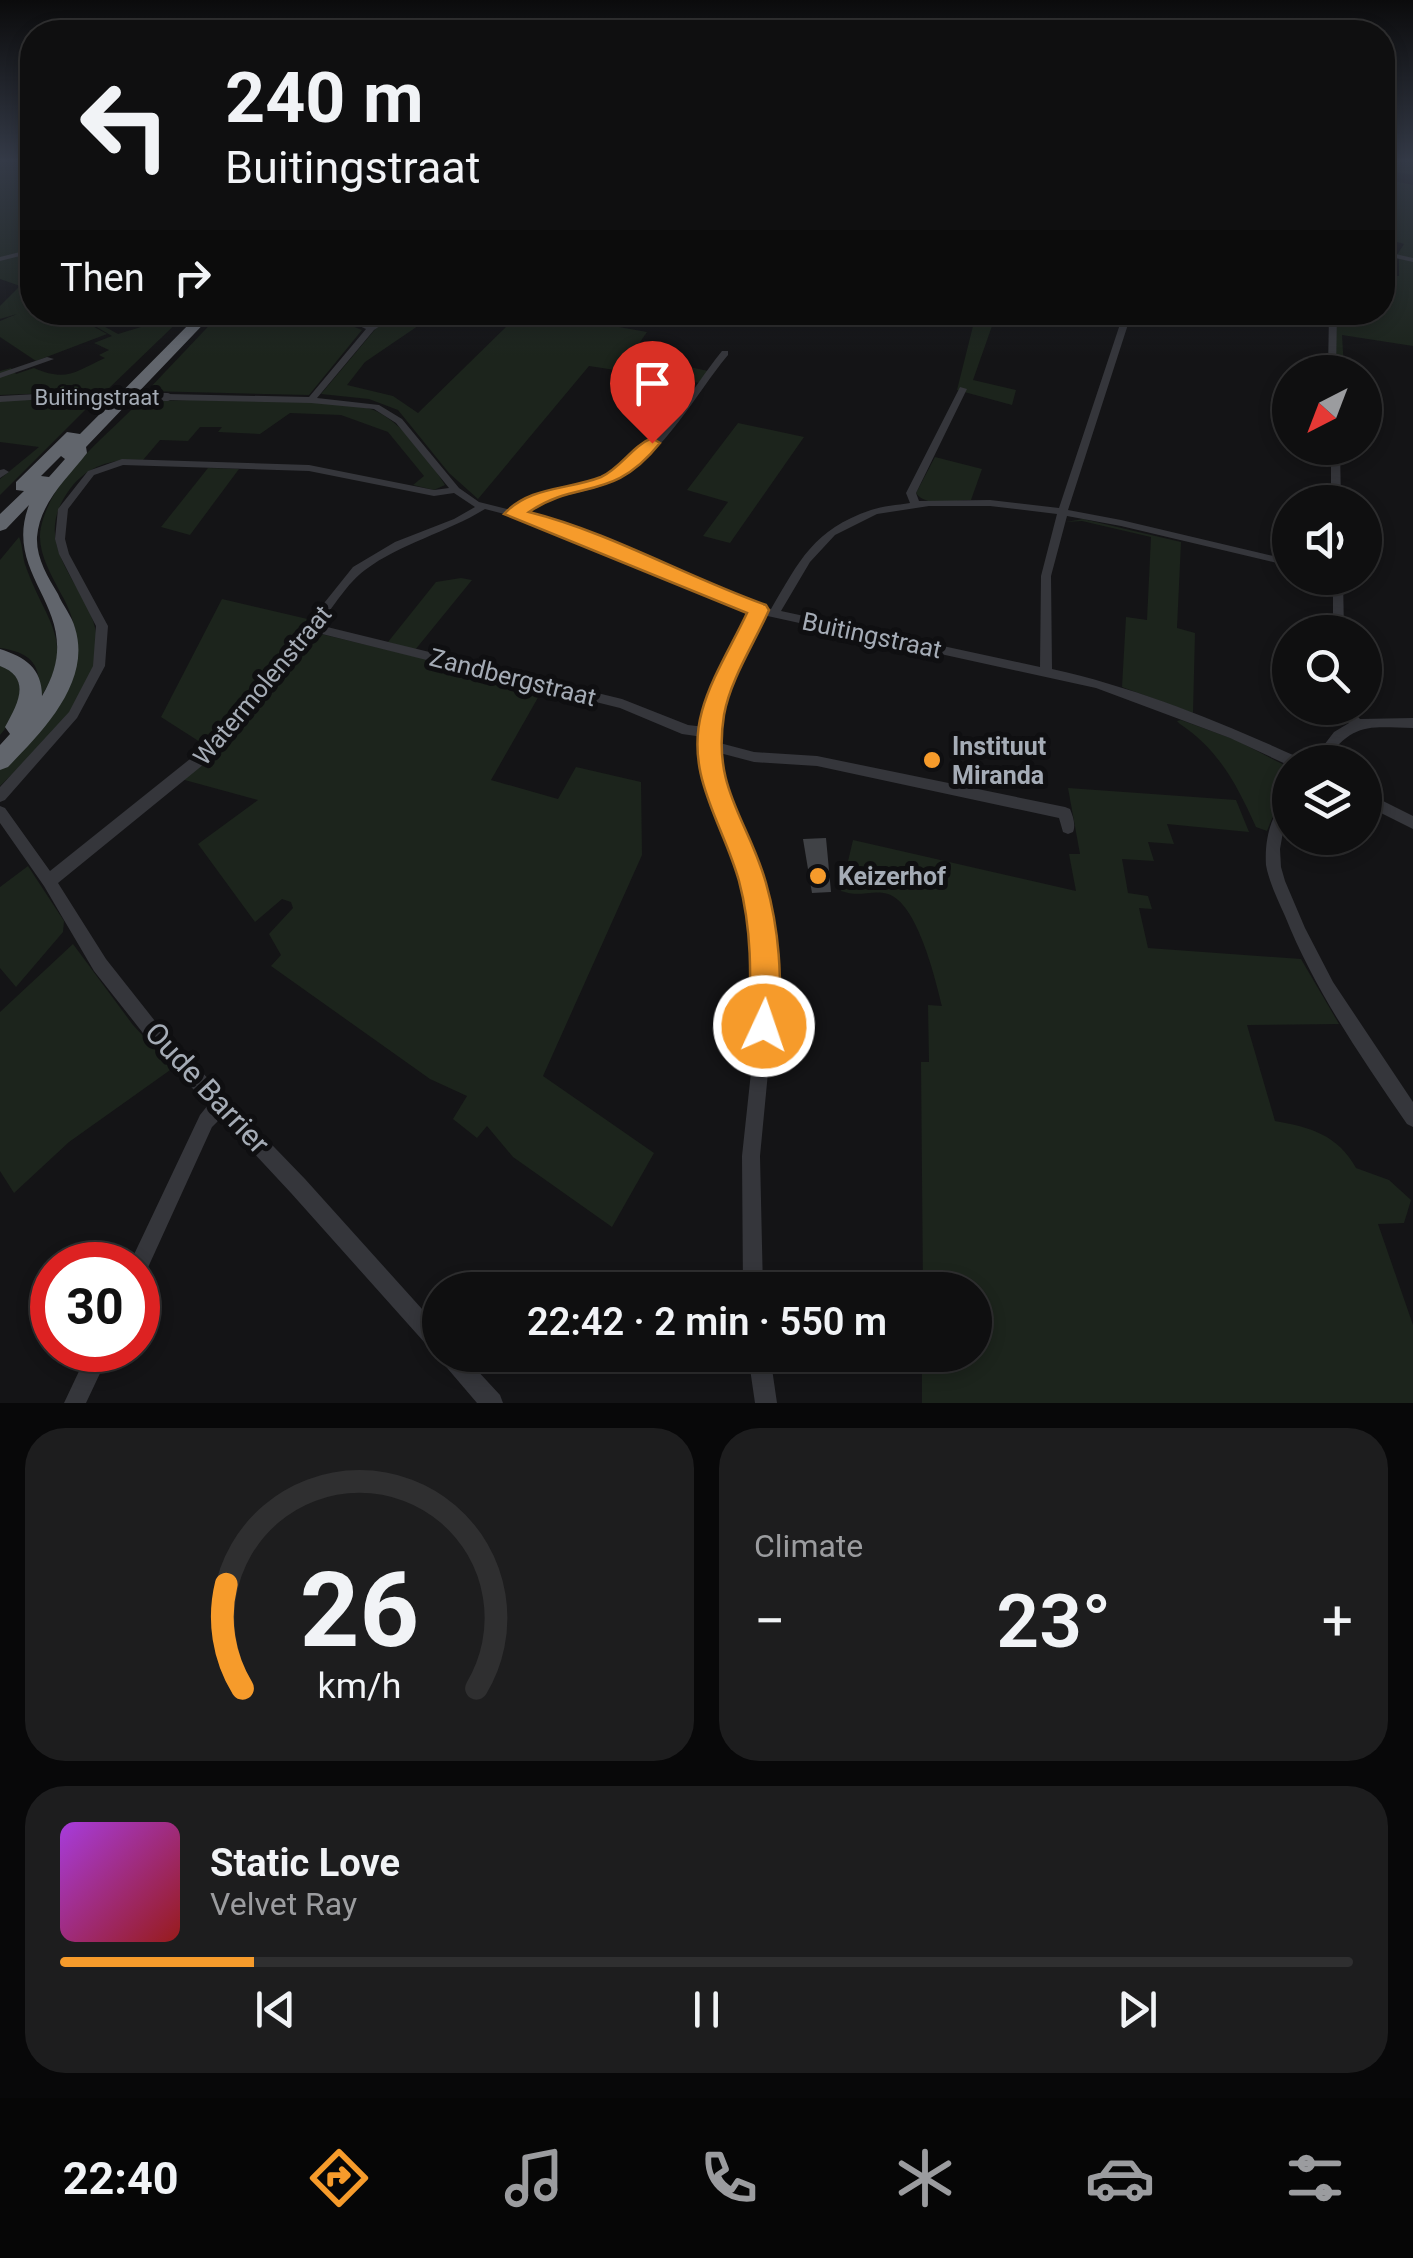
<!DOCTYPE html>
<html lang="en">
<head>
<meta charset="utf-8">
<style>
  :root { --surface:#0f0f10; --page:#1d1d1e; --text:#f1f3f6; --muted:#9b9c9f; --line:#2f2f30; --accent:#f69b2b }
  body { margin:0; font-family:Roboto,sans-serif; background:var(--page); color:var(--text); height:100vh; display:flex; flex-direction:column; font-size:38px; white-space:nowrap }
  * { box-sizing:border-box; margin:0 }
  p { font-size:32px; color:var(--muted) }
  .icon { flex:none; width:55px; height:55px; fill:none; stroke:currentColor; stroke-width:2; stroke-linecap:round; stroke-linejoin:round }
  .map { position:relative; height:1403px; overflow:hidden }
  .side { display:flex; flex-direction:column; gap:25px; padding:25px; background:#080809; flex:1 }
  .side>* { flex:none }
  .banner { position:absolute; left:20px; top:20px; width:1375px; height:305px; border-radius:40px; box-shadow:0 5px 15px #0003,0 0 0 2px var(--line); background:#0f0f10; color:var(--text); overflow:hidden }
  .needle { width:65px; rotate:222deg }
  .fabs { position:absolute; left:1272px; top:355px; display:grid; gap:20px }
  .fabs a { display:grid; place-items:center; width:110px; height:110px; border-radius:50%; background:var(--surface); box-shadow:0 5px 15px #0003,0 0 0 2px var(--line); font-size:50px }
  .speed { position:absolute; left:30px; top:1242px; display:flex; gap:20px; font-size:50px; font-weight:700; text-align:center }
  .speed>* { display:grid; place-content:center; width:130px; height:130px; border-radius:50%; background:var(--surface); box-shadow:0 5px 15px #0003,0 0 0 2px var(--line); line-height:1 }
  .speed .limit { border:15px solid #d22; background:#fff; color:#111 }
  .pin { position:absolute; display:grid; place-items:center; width:85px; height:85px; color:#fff; margin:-102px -42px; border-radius:50% 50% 50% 0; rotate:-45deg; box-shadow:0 0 10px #0007 }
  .pin .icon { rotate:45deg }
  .me { position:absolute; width:110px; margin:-55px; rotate:3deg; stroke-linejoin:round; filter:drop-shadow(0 0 8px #0008) }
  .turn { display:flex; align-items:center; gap:35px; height:210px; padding:0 40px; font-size:45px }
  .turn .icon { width:130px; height:130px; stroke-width:2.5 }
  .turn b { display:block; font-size:70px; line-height:85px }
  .then { display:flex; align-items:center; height:95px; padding:0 40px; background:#0003; gap:20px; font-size:38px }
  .big { font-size:75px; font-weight:600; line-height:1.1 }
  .side .tile { flex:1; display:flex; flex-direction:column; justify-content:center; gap:15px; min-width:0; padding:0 35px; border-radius:40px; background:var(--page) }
  .side .dial { align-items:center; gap:0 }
  .dial svg { height:260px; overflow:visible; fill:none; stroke:var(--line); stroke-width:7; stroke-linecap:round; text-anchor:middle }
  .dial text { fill:var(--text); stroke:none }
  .song { display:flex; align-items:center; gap:30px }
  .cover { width:120px; height:120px; border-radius:15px; background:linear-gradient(135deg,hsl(280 70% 55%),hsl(0 70% 35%)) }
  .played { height:10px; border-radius:5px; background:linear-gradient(90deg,var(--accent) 15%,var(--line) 15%) }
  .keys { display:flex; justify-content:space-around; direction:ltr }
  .heat { display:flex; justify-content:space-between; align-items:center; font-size:55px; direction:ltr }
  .side .tiles { flex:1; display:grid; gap:25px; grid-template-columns:1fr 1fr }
  .tile:last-child { grid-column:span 2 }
  .trip { position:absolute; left:422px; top:1272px; width:570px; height:100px; border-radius:50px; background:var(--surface); box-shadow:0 5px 15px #0003,0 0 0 2px var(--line); font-weight:600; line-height:100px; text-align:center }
  .tabs { display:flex; height:160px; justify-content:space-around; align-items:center; background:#060606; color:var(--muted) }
  .tabs .icon { width:70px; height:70px }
  .tabs .on { color:var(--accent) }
  .tabs b { font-size:45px; color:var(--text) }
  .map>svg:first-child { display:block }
  .green { fill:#1c241c }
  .building { fill:#404246 }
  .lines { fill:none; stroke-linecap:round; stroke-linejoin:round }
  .street { fill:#35363b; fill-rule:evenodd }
  .highway { fill:#61656c; fill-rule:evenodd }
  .street-bridge { stroke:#35363b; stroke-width:8 }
  .route { fill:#f69b2b; stroke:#a0651c; stroke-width:2.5 }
  .poi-dot { fill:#f69b2b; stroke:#0f0f11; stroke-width:4 }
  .labels { text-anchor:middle; stroke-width:10; stroke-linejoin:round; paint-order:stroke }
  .far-street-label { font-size:22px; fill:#a5acb6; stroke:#0f0f11 }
  .street-label { font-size:25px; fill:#a5acb6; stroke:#0f0f11 }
  .poi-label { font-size:25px; font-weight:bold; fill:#a5acb6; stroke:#0f0f11; text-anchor:start }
  .near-street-label { font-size:30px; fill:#a5acb6; stroke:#0f0f11 }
</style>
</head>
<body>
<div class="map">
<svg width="1413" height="1403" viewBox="0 0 1413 1403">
  <rect width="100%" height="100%" fill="#141416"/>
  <path class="green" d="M 0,160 L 32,160 L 32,312 L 69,313 L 107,334 L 36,361 L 0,337 L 0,321 L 17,314 L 0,319 L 0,306 L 20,286 L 0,279 Z
    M 1382,160 L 1413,161 L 1413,175 L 1396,172 L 1394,181 L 1413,185 L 1413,259 L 1397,255 L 1404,244 L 1383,238 Z
    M 1399,258 L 1413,261 L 1413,346 L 1342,335 L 1344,368 L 1328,369 L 1330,313 L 1382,312 L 1383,305 L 1390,305 L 1390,276 L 1399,276 Z
    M 73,313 L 80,313 L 118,334 L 187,313 L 106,391 L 0,395 L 0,371 L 11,368 L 16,374 L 34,368 C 66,382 75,372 105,358 L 99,355 L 109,350 L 94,343 L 112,336 Z
    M 221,313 L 320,313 L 362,330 L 309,395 L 147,391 Z
    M 341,313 L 437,313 L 365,362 L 347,385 L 393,396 L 418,413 L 508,325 L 446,313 L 541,313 L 647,332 L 640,342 L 649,345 L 638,356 L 708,371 L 700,383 L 589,366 L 478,499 L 449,473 L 398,410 L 369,399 L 321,394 L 378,326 Z
    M 966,313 L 982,313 L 992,326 L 973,380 L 1016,390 L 1012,405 L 957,390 L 973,326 Z
    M 35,398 L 95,400 L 0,495 L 0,479 L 39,447 L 0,442 L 0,401 Z
    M 140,401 C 190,401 339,393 378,412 C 404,425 430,461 445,485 L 434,490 L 413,485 L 424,476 L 388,432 L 341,415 L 290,413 L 260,434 L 218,432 L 222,427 L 200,427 L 188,441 L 160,440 L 143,460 C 116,458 91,464 73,485 C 17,554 109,593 96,657 C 86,708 35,751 0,786 L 0,770 C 50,718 104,665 60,592 C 50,573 36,549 41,527 C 52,476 106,437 140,401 Z
    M 738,423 L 804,437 L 730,543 L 703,536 L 728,502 L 687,490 Z
    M 935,457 L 982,469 L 971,500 C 954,500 926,508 916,493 Z
    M 208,468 L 239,469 L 190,535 L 161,527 Z
    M 1083,519 L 1181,542 L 1177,628 L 1195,633 L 1193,713 L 1122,687 L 1126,617 L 1147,620 L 1151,537 L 1082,521 L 1066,522 Z
    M 19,537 C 23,545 22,557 26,567 C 45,622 79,643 38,701 C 42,669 36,653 0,648 L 0,560 Z
    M 461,578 L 472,580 L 415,650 L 388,642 L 436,582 Z
    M 222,599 L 316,621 L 211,749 L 161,717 Z
    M 321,634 L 544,687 L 491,780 L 558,799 L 576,767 L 641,782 L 642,855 L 543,1076 L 654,1153 L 612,1227 L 513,1157 L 487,1126 L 477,1138 L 453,1119 L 467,1096 L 430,1079 L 271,966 L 281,955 L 269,934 L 293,908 L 291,902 L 282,899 L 255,922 L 198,844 L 258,800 L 181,779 L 306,638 Z
    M 0,664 C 34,678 18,714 0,735 Z
    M 1181,720 L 1236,740 L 1290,768 C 1290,792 1275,808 1267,831 L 1256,827 C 1237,785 1219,750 1180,724 L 1177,721 Z
    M 1068,788 L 1236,800 L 1249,832 L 1167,824 L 1174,844 L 1148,842 L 1154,861 L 1122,859 L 1128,893 L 1148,896 L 1152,909 L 1139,908 L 1148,948 L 1301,959 L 1339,1024 L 1247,1025 L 1275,1121 C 1310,1127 1338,1135 1356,1168 L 1389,1180 L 1411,1200 L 1404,1223 L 1378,1224 L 1413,1325 L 1413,1403 L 922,1403 L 922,1355 L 975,1355 L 975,1290 L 923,1290 L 921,1062 L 929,1062 L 928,1005 L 942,1006 C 935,977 917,903 888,894 C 871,889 861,898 841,891 L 853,840 L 1076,891 L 1069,854 L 1080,854 Z
    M 28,866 L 64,921 L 63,932 L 16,987 L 0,968 L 0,887 Z
    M 73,944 L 133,1025 L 173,1068 L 69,1142 L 14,1193 L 0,1171 L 0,1012 Z"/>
  <path class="building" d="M 826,838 L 831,892 L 812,893 L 803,839 Z"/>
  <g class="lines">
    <path class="street" d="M 32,249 L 32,253 L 0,261 L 0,257 Z
      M 1382,251 L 1413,258 L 1413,262 L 1382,255 Z
      M 328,312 L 339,312 L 370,325 L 392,312 L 401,312 L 374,330 L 317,398 L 379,405 L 402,419 L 459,488 L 479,502 L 511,510 C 541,492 576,491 607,477 C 658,452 688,393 722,351 L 728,351 L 728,355 C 694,396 666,452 618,479 C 588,495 551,494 521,512 C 607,534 684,590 771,609 C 800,560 813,530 871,510 C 883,506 897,505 910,503 L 906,493 L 960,387 L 967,389 L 916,493 L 919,501 L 990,500 L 1059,508 L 1124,312 L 1132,312 L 1068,510 L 1121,520 L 1290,560 L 1290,566 L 1121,526 L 1067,516 L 1051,576 L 1052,669 C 1138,688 1220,722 1300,758 L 1301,762 L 1290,762 L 1290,766 L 1230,738 L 1096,688 L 763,615 L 719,711 L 716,742 L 754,752 L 817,756 L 1065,807 L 1070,809 C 1073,816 1076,825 1073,832 L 1068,834 L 1063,832 L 1059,818 L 817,766 L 754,762 L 716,752 L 719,783 L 758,877 L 774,950 L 776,989 L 760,1156 L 763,1290 L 743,1290 L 742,1156 L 760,989 L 758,950 L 744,877 L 705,783 L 703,737 L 682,734 L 620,708 L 314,632 L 225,747 L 58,883 L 106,959 L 166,1035 L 305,1179 L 440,1329 L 440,1355 L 463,1355 L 500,1395 L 503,1403 L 477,1403 L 442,1362 L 438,1355 L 433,1352 L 291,1193 L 221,1118 L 212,1127 L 145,1274 L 138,1277 L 138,1265 L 129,1265 L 200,1115 L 208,1105 L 154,1047 L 94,971 L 44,886 L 0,823 L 0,806 L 5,808 L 50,871 L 215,739 L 353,567 L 395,542 L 454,519 L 475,507 L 454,493 L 434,496 L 309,471 L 123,465 L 94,475 L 68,509 L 65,539 L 69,554 L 108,626 L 105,666 L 77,718 L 5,800 L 0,802 L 0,787 L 69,712 L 93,666 L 96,626 L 59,554 L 55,539 L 58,509 L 88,471 L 122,459 L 309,465 L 434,490 L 449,488 L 396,423 L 374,409 L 311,403 L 167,400 L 163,397 L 167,394 L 309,397 L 366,329 ZM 929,506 L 990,506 L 1057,514 L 1041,576 L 1040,667 L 781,611 L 810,562 L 835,535 L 877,514 ZM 485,509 L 547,525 L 688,589 L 753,612 L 707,711 L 705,727 L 688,725 L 622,699 L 319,625 C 332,609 348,582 365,570 C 401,543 446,533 485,509 Z
      M 1329,312 L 1337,312 L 1336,372 L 1328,372 Z
      M 47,357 L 54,359 L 0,378 L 0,373 Z
      M 73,392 L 76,393 L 76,397 L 0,402 L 0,396 Z
      M 1331,448 L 1340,448 L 1341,502 L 1331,502 Z
      M 4,469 L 9,472 L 0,478 L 0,470 Z
      M 1333,578 L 1343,578 L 1344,632 L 1333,632 Z
      M 1337,708 L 1350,708 L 1360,719 L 1413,718 L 1413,728 C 1367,727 1354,722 1324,762 L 1311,762 L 1334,732 L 1349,723 Z
      M 1365,792 L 1413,816 L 1413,829 L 1365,805 Z
      M 1290,794 L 1290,812 L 1283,832 L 1280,849 L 1281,867 L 1285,881 L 1305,928 L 1333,982 L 1413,1102 L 1413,1127 L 1407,1124 C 1361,1057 1315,991 1285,916 C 1278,900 1269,882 1266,865 C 1265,849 1267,833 1273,819 C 1277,809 1281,800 1290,794 Z
      M 89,1350 L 111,1350 L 86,1403 L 64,1403 Z
      M 748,1355 L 770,1355 L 777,1403 L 755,1403 Z"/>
    <path class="highway" d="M 201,312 L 215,312 L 86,447 L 87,453 C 67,479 40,502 37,537 C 36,558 48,577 58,594 C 63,606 72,616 75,628 C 92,682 42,732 8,767 L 0,770 L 0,745 L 10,734 L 5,727 C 18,704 32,678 0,666 L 0,649 C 25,657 42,668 42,696 C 92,612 0,581 29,505 L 6,529 L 0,531 L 0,514 L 24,491 L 16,490 L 16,482 L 67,432 L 80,434 ZM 61,456 L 65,459 L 49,477 L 41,476 Z"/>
    <path class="street-bridge" d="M 73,395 L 167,397"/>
  </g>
  <linearGradient id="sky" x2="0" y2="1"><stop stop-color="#0b0b0c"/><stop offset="0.45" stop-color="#343a47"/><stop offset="1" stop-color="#343a47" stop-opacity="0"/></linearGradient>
  <rect width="1413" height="356" fill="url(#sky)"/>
  <path class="route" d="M 652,438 L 660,443 C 612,503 579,478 529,512 C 609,532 687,577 766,605 L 769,610 C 755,642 730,680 724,715 C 712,789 748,819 766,883 C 780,932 781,976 780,1026 L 775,1037 L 764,1042 L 754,1037 L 749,1026 C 751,976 752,930 739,881 C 723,823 684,775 702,711 C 711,678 732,645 747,613 L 504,514 C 530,486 568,490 601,477 C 621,468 632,446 652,438 Z"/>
  <g class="poi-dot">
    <circle cx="932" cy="760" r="10"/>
    <circle cx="818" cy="876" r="10"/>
  </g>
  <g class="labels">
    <g class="far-street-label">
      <text x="97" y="405">Buitingstraat</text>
    </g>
    <g class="street-label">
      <text transform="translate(872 635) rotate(12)" y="9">Buitingstraat</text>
      <text transform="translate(513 677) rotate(14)" y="9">Zandbergstraat</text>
      <text transform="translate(262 685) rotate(-50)" y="9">Watermolenstraat</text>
    </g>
    <g class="poi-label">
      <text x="952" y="755">Instituut<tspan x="952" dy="29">Miranda</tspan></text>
      <text x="838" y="885">Keizerhof</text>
    </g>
    <g class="near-street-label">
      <text transform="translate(207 1088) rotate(47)" y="10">Oude Barrier</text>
    </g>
  </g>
</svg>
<div class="fabs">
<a><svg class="needle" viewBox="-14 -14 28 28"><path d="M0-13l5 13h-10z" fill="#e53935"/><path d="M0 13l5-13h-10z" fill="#9b9c9f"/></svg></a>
<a><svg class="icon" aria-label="sound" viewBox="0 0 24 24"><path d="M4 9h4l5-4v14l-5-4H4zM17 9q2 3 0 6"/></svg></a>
<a><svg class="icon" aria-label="search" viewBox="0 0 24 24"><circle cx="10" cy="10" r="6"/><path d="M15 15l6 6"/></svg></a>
<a><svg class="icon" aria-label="layers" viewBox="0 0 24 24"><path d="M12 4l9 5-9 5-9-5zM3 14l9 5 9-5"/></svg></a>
</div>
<div class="speed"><div class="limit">30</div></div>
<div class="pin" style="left:652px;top:443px;background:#d93025"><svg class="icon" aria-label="arrive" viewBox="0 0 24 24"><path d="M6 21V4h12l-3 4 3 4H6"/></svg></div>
<svg class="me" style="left:764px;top:1026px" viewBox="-20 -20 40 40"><circle r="17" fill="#f69b2b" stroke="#fff" stroke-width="3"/><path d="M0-11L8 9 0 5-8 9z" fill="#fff"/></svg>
<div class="trip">22:42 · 2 min · 550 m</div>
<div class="banner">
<div class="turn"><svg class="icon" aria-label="left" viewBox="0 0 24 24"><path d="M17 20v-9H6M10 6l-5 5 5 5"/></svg><div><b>240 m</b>Buitingstraat</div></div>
<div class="then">Then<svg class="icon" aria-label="right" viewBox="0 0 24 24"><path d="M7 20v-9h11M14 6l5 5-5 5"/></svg></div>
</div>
</div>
<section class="side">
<div class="tiles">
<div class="tile dial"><svg viewBox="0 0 100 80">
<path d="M14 69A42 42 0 1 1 86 69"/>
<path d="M14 69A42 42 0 0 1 9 37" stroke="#f69b2b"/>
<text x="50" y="56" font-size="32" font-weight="700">26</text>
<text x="50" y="72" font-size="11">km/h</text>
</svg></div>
<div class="tile"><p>Climate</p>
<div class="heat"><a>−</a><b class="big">23°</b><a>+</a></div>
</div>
<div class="tile">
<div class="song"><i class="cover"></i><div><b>Static Love</b><p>Velvet Ray</p></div></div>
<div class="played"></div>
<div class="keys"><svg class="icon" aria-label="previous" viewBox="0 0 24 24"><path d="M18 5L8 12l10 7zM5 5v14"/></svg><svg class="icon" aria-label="pause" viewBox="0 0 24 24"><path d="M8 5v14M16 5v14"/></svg><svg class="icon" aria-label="next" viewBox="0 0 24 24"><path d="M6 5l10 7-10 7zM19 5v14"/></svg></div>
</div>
</div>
</section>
<nav class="tabs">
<b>22:40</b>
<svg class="icon on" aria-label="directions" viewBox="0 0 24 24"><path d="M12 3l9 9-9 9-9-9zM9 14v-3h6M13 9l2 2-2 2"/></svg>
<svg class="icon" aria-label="music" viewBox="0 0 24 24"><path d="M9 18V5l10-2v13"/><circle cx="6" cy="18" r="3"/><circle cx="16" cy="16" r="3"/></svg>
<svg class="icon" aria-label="phone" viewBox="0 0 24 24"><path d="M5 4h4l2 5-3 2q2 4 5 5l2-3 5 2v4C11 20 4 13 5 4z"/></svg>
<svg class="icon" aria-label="climate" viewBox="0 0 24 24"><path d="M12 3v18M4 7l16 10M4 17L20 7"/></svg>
<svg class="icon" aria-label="car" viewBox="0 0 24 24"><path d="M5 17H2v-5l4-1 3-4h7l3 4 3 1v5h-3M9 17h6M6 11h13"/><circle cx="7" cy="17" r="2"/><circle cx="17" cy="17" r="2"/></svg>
<svg class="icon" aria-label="filters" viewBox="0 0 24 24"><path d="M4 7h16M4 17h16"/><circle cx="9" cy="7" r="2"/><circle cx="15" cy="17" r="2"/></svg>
</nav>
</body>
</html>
